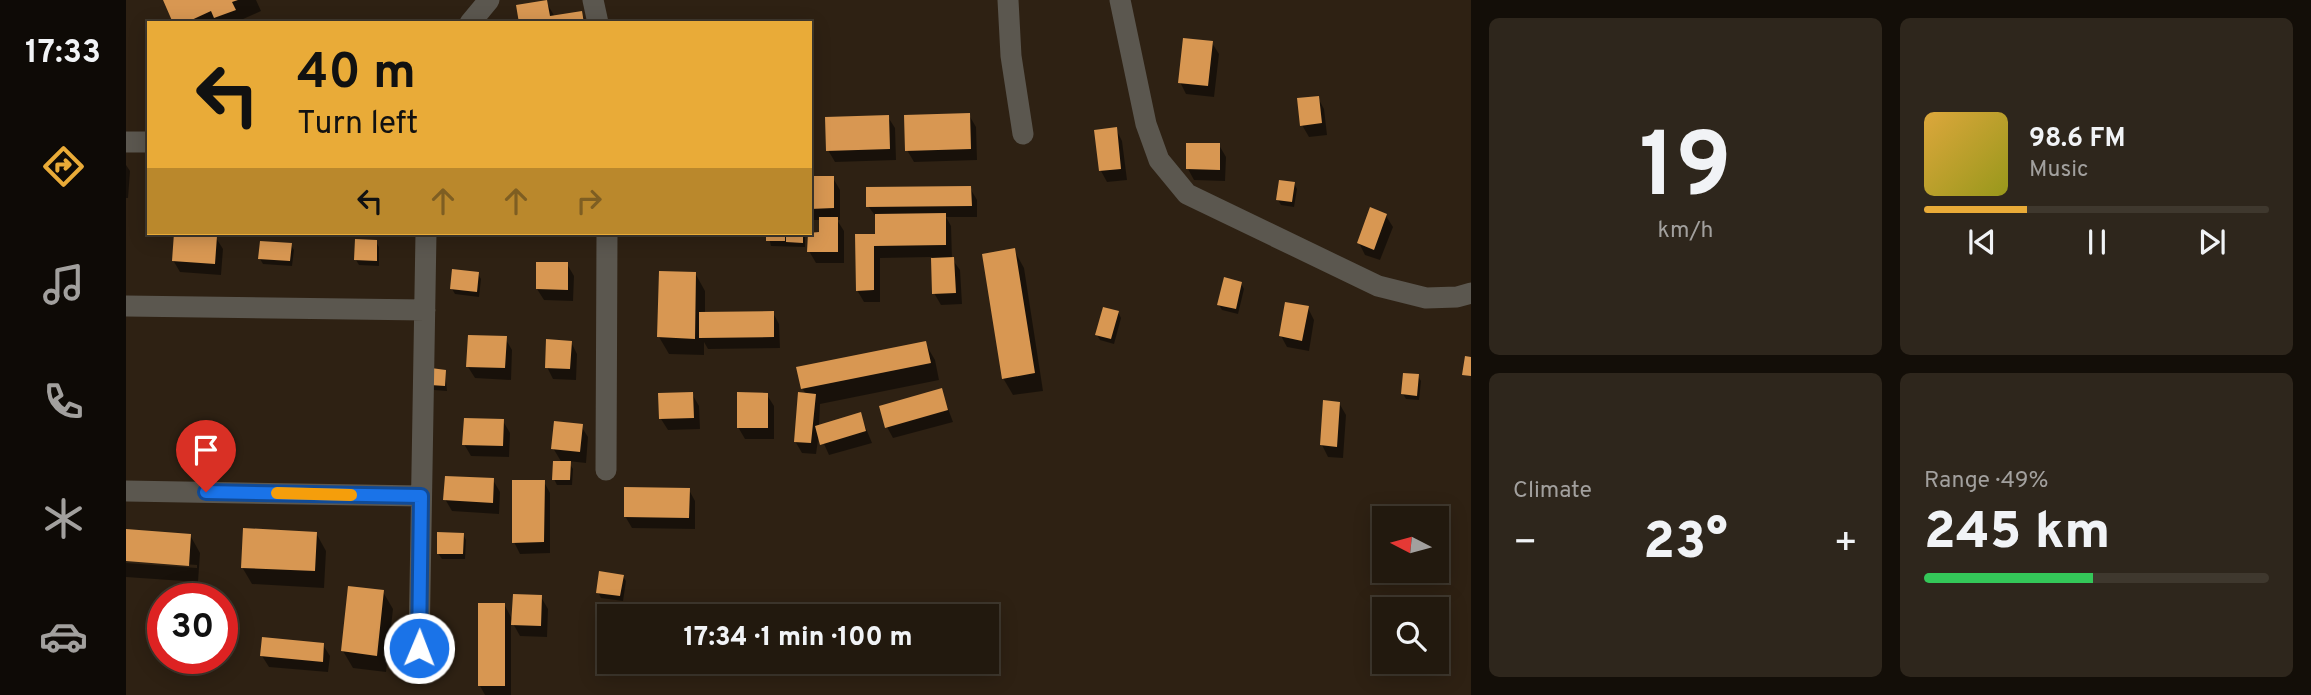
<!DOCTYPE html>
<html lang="en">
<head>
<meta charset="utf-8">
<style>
  :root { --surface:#22190e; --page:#2e261c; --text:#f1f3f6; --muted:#a2a09e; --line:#3f382e; --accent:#e9ab38 }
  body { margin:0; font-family:Overpass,sans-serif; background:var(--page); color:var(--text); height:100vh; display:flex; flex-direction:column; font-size:26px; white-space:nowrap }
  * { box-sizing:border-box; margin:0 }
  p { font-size:23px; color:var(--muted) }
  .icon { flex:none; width:38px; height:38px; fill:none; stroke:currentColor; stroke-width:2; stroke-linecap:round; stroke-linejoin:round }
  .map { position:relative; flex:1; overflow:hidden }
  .side { display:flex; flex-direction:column; gap:18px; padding:18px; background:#130e08; width:840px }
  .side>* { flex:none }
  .hud { position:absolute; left:21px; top:21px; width:665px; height:214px; border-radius:0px; box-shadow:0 4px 18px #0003,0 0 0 2px var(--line); background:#e9ab38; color:#111; overflow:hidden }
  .needle { width:46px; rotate:276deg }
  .controls { position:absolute; left:1246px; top:506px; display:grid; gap:14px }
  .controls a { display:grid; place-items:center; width:77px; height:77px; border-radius:0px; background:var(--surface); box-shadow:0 4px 18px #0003,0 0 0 2px var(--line); font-size:35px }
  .speed { position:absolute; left:21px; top:583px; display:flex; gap:14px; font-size:35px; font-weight:700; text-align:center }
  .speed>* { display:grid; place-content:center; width:91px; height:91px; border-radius:50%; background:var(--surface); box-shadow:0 4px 18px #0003,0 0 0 2px var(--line); line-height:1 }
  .speed .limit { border:10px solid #d22; background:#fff; color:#111 }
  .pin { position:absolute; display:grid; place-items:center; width:60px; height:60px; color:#fff; margin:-72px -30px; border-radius:50% 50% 50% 0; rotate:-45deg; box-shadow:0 0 7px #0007 }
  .pin .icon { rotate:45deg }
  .me { position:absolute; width:77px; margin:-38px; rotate:1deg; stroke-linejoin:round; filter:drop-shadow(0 0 5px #0008) }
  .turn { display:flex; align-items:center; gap:24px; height:147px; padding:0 35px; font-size:32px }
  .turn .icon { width:91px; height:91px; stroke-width:2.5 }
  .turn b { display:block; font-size:49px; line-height:60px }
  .lanes { display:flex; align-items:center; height:66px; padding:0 35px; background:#0003; justify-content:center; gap:35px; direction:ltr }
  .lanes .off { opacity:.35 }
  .big { font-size:52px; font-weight:800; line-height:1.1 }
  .side .card { flex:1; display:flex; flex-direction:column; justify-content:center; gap:10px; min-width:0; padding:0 24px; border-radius:10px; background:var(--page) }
  .side .dial { align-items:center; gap:0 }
  .dial b { font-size:91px; line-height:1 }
  .song { display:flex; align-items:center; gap:21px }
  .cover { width:84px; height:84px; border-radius:10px; background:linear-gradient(135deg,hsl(40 70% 55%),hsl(60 70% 35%)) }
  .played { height:7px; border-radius:4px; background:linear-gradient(90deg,var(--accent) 30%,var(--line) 30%) }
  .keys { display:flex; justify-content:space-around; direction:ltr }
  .heat { display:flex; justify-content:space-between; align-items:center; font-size:38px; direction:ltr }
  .charge { height:10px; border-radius:5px; background:linear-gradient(90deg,#34c759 49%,var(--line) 0) }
  .side .tiles { flex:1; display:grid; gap:18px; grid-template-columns:repeat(2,1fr) }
  .trip { position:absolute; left:471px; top:604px; width:402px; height:70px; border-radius:0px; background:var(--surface); box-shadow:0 4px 18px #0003,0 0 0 2px var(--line); font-weight:800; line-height:70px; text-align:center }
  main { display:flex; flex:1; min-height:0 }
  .menu { display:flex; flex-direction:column; width:126px; justify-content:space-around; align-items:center; background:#0e0a06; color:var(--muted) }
  .menu .icon { width:49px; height:49px }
  .menu .active { color:var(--accent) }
  .menu b { font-size:32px; color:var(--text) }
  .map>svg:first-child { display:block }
  .shadow { fill:#0007 }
  .building { fill:#d89752 }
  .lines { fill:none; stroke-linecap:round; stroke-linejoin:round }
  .minor { stroke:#5b574f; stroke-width:21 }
  .route-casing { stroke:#114b97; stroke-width:18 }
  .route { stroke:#1a73e8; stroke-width:12 }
  .slow { stroke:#f59e0b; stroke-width:12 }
</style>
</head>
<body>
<main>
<nav class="menu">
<b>17:33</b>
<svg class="icon active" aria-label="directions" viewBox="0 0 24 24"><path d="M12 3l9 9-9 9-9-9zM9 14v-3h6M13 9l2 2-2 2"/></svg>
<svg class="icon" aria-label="music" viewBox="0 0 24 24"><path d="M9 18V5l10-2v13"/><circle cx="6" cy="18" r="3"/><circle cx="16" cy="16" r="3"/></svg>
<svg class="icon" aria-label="phone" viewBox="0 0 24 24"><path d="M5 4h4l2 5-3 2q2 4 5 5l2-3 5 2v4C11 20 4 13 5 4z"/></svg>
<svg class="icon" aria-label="climate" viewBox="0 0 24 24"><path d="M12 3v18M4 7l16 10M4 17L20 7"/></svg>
<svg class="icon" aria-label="car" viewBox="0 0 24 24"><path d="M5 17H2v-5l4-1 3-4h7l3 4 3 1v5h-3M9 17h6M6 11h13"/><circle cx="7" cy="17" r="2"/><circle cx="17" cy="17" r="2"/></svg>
</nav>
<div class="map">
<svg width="1345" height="695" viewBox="0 0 1345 695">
  <rect width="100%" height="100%" fill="#2e2113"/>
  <path class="shadow" d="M 39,0 L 130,0 L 135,11 L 115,20 L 116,23 L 49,23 Z
    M 420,2 L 429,17 L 455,13 L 461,23 L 395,23 Z
    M 1086,43 L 1093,54 L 1088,97 L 1060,94 L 1054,82 Z
    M 1192,98 L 1198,109 L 1201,135 L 1183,137 L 1176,125 Z
    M 843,115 L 850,127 L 851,160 L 788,162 L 781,150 Z
    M 762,117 L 769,128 L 770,160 L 709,162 L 702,150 Z
    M 990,129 L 996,141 L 1001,180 L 981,182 L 975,171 Z
    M 1093,145 L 1100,157 L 1099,181 L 1068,180 L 1062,169 Z
    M 0,165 L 4,171 L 2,198 L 0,198 Z
    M 684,178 L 707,178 L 714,190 L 714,220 L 711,220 L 718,231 L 718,263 L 690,263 L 683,251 L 694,234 L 695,220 L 684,220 Z
    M 1168,183 L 1171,189 L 1168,207 L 1155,205 L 1152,200 Z
    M 844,188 L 851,200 L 851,217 L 820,217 L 825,226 L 826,259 L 834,270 L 836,304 L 815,305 L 808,293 L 806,257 L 754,258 L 754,302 L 738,302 L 731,290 L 751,236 L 751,218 L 742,206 Z
    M 1260,216 L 1267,227 L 1254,260 L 1239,255 L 1233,243 Z
    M 423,233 L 454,233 L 454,236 L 425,235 Z
    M 642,233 L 679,233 L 679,247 L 645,246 Z
    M 90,238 L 97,249 L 95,275 L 54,272 L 47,260 Z
    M 250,242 L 253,247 L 253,266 L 233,265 L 230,260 Z
    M 165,245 L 168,250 L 166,266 L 137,264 L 134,259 Z
    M 888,250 L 898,268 L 917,391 L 887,395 L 877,378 Z
    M 441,264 L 448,276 L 447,301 L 418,300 L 411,289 Z
    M 569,273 L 579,291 L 579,314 L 647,313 L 653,324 L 654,348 L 582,349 L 578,342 L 578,355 L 543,354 L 533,337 Z
    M 352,274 L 355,279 L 353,297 L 329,294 L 326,289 Z
    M 1115,283 L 1118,289 L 1112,314 L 1096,310 L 1093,305 Z
    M 1182,308 L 1188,320 L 1183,351 L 1161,347 L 1155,336 Z
    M 992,312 L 995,318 L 988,344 L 974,340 L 971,335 Z
    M 379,338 L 386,350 L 385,380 L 349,378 L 342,367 Z
    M 445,342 L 451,354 L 450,380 L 427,379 L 421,367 Z
    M 799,343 L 809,360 L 813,380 L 694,404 L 693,426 L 734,414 L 746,443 L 703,455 L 693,433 L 690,454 L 676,453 L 669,441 L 680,394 L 676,388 Z
    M 319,371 L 321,391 L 308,390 L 305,384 Z
    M 1292,376 L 1295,381 L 1293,400 L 1280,399 L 1277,394 Z
    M 815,390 L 827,422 L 767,438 L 761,427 Z
    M 566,394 L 573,406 L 574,429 L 542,430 L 535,419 Z
    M 641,395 L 648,406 L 648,439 L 619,439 L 612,427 Z
    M 1213,403 L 1220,415 L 1217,458 L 1202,457 L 1196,445 Z
    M 377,421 L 384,433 L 383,457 L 345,456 L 338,444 Z
    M 455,426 L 462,437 L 460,463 L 442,461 L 447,469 L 446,485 L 431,485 L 428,479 L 436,463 L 427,448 Z
    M 367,480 L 374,492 L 373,514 L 326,511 L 319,499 Z
    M 418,482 L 424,493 L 424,553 L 394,554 L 388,542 Z
    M 563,490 L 569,501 L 569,529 L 506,528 L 499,516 Z
    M 0,531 L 64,535 L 74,553 L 72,582 L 0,577 L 0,563 L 71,568 L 71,565 L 0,560 Z
    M 190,533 L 200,551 L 198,588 L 126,584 L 116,567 Z
    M 337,534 L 340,540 L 339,559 L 316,559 L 312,553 Z
    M 497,576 L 500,581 L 497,601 L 475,598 L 472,592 Z
    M 257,592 L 267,609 L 260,672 L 227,668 L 217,651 Z
    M 415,597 L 422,609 L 421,637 L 394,636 L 385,620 L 385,695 L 359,695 L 354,686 L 378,604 L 387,621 Z
    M 197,645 L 204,656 L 202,672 L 143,667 L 136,656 Z"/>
  <path class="building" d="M 37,0 L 112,0 L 106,2 L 110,10 L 88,18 L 85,11 L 59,23 L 47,23 Z
    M 421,0 L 424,16 L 456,11 L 458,23 L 393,23 L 390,5 Z
    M 1057,38 L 1087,41 L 1082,86 L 1052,83 Z
    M 1193,96 L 1196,123 L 1174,126 L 1171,98 Z
    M 844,113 L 845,149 L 779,151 L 778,115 Z
    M 763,115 L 764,149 L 700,151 L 699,117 Z
    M 991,127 L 995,169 L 973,171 L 968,130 Z
    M 1060,143 L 1094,143 L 1094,170 L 1060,169 Z
    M 684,176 L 708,176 L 708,208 L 684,209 Z
    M 1153,180 L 1169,182 L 1166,202 L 1150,200 Z
    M 845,186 L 846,206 L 740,207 L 740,187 Z
    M 1244,207 L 1261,214 L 1248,250 L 1231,243 Z
    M 820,213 L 820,245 L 748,246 L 748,290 L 730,291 L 729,234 L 749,234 L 749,214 Z
    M 693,217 L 712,217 L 712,252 L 681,252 L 682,233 L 693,232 Z
    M 48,233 L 91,236 L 89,264 L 46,261 Z
    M 640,233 L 659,233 L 659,241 L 640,241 Z
    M 660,233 L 677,233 L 677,243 L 660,242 Z
    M 229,239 L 251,240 L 251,261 L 228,260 Z
    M 134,241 L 166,243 L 164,261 L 132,259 Z
    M 889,248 L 909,373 L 876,379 L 856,254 Z
    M 828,257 L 830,293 L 806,294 L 805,258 Z
    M 410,262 L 442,262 L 442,290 L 410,289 Z
    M 326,269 L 353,272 L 351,292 L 324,289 Z
    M 533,271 L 570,272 L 569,339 L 531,337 Z
    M 1098,277 L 1116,282 L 1110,309 L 1091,305 Z
    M 1159,302 L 1183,306 L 1176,341 L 1153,336 Z
    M 977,307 L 993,311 L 985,339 L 969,335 Z
    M 648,311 L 648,337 L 573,338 L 573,312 Z
    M 342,335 L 381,336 L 379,368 L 340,367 Z
    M 420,339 L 446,341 L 444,369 L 419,368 Z
    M 800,341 L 805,363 L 675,389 L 670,367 Z
    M 1339,356 L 1345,357 L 1345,376 L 1336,375 Z
    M 305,368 L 320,370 L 319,386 L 304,385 Z
    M 1277,373 L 1293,374 L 1291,396 L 1275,394 Z
    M 816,388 L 822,410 L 759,428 L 753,406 Z
    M 567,392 L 568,418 L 533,419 L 532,393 Z
    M 611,392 L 642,393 L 642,428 L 611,428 Z
    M 672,392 L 690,394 L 685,443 L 668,442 Z
    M 1197,400 L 1214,402 L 1211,447 L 1194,445 Z
    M 735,412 L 740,431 L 694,445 L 689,426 Z
    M 338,418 L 378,419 L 377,446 L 336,445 Z
    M 428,421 L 457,424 L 454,452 L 425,449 Z
    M 427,461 L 445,461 L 444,480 L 426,480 Z
    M 319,476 L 368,478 L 367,503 L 317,500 Z
    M 386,480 L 419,480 L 418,542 L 386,543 Z
    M 498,487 L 564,488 L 563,518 L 498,517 Z
    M 117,528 L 191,532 L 189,571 L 115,568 Z
    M 0,529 L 65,534 L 63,566 L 0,561 Z
    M 311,532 L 338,533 L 337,554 L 311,554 Z
    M 473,571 L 498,575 L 494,596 L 470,593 Z
    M 222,586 L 258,590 L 251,656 L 215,651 Z
    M 387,594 L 416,595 L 415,626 L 385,625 Z
    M 352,603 L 379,603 L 379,686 L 352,686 Z
    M 136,637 L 198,643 L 197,662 L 134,656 Z"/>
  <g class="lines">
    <path class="minor" d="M 467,0 L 472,23
      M 882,0 L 885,56 L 897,134
      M 994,0 L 1020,124 L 1033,160 L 1061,194 L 1252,286 L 1300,298 L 1331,297 L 1345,293
      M 344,23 L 363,0
      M 0,142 L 23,142
      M 0,306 L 299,310
      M 480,470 L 481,233
      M 0,491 L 295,496
      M 293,648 L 300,233"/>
  </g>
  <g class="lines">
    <defs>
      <path id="route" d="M 80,492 L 295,496 L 293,648"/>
    </defs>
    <use href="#route" class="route-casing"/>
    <use href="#route" class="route"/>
    <path class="slow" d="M 151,493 L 225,495"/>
  </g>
</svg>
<div class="controls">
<a><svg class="needle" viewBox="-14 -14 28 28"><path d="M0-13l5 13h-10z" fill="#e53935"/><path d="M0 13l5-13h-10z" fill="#a2a09e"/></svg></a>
<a><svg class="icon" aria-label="search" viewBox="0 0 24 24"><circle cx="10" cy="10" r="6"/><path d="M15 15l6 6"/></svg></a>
</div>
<div class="speed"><div class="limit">30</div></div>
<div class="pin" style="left:80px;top:492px;background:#d93025"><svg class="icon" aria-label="arrive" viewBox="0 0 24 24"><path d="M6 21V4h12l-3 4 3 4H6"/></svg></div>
<svg class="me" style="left:293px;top:648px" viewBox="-20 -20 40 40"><circle r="17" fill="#1a73e8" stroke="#fff" stroke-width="3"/><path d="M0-11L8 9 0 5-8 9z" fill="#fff"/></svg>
<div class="trip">17:34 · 1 min · 100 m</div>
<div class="hud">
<div class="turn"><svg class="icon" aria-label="left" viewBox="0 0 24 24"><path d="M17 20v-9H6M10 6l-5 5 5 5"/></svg><div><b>40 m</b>Turn left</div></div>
<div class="lanes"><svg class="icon" aria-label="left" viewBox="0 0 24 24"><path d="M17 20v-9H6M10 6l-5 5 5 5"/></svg><svg class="icon off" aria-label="ahead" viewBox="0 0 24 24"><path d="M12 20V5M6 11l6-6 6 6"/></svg><svg class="icon off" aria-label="ahead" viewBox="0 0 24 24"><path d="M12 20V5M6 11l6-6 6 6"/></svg><svg class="icon off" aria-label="right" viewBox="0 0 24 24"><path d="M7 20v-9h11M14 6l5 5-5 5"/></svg></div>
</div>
</div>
<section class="side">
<div class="tiles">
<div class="card dial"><b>19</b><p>km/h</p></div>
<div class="card">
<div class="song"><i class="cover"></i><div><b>98.6 FM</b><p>Music</p></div></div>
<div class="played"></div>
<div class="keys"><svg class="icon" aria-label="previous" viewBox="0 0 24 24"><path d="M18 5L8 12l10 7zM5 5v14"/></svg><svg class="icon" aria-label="pause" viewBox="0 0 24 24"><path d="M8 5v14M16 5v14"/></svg><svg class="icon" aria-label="next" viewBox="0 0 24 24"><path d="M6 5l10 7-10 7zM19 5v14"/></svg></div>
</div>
<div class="card"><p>Climate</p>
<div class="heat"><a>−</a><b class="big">23°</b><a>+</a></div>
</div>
<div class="card"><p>Range · 49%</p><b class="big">245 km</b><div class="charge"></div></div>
</div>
</section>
</main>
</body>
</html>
